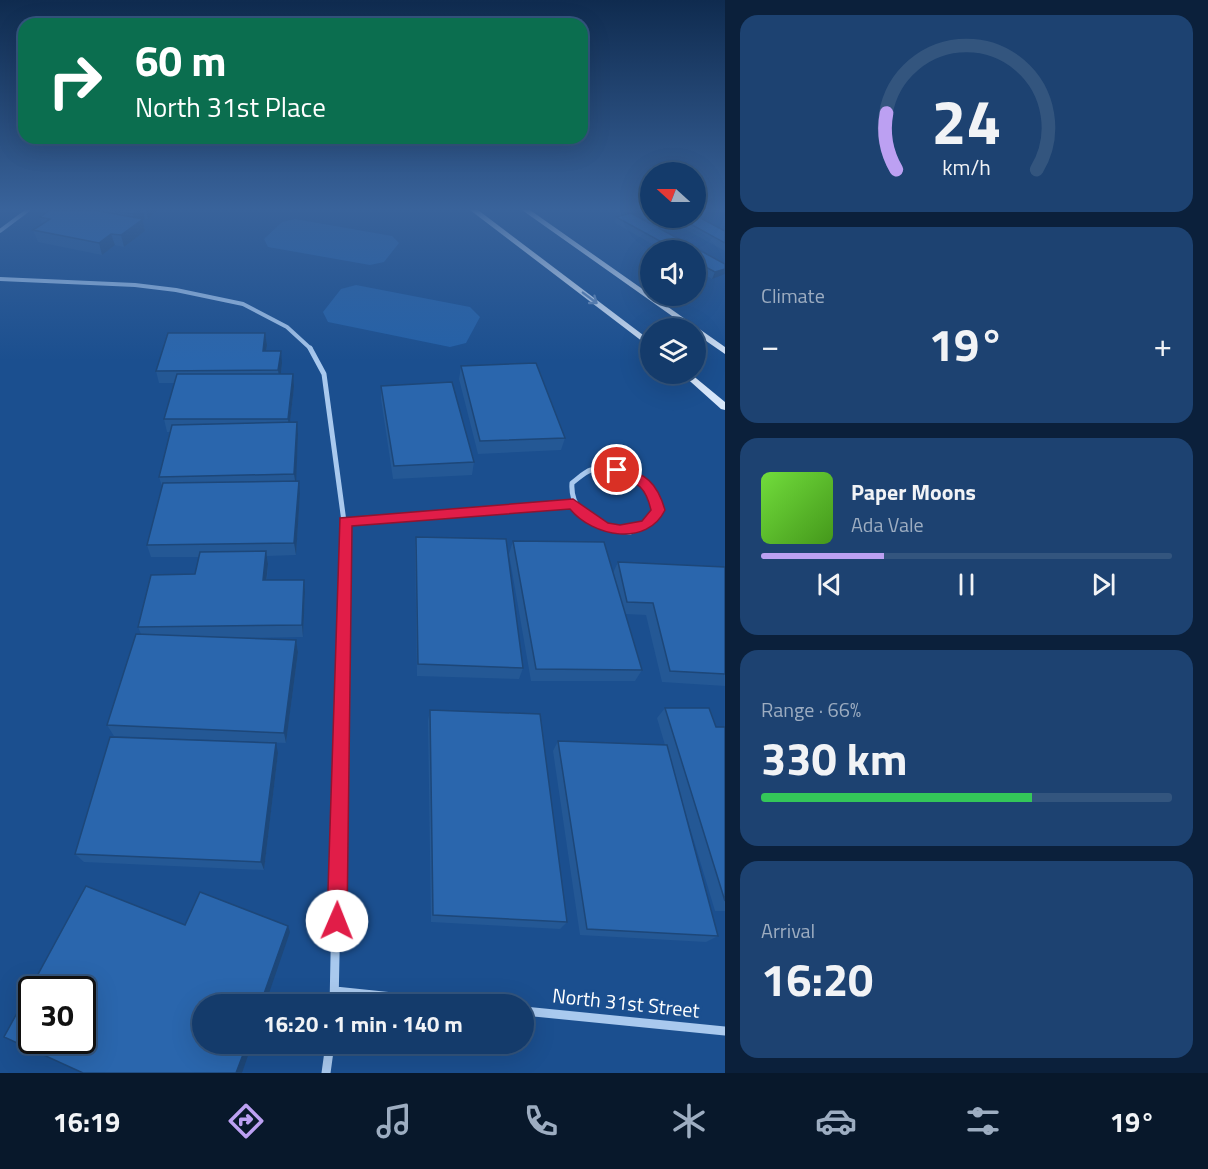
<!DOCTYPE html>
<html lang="en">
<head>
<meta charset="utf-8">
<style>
  :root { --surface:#143b6b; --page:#1d4271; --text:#f1f3f6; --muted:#9dadc1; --line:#33557e; --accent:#bca0f2 }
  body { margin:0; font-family:"Titillium Web",sans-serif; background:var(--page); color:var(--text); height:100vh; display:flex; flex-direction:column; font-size:22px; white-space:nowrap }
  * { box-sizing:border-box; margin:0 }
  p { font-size:20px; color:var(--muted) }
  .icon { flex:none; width:33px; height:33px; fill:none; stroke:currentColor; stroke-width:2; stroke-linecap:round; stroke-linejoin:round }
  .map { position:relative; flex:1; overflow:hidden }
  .side { display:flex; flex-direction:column; gap:15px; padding:15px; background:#0b203b; width:483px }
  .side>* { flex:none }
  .top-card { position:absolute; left:18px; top:18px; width:570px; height:126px; border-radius:18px; box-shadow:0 6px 24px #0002,0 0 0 2px var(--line); background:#0b6e4f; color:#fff; overflow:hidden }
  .needle { width:39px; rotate:291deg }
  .buttons { position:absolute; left:640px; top:162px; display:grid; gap:12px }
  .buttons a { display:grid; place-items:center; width:66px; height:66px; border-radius:50%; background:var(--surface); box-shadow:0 6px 24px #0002,0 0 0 2px var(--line); font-size:30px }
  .speed { position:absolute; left:18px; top:976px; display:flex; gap:12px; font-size:30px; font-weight:700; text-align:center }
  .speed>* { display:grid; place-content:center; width:78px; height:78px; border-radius:50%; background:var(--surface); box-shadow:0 6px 24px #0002,0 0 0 2px var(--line); line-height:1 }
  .speed .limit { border:3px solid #111; border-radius:9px; background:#fff; color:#111 }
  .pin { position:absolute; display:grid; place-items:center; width:51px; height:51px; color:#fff; margin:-26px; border:3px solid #fff; border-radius:50%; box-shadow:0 2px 6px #0007 }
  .me { position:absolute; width:66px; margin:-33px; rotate:1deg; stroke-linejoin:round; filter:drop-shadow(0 0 4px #0008) }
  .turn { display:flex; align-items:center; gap:21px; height:126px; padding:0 18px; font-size:27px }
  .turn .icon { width:78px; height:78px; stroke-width:2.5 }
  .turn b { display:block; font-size:42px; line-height:51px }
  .big { font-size:45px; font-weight:700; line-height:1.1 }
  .side .widget { flex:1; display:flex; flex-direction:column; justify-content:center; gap:9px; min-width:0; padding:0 21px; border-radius:18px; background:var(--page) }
  .side .dial { align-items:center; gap:0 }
  .dial svg { height:156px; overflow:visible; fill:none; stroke:var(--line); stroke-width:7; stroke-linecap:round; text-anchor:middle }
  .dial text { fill:var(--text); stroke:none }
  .song { display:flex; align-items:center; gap:18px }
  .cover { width:72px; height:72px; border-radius:9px; background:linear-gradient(135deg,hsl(100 70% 55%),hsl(100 70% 35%)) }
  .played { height:6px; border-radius:3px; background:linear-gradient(90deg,var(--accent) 30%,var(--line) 30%) }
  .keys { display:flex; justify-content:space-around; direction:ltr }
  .heat { display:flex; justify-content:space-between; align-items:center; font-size:33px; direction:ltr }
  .charge { height:9px; border-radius:4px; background:linear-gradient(90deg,#34c759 66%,var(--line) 0) }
  .trip { position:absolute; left:192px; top:994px; width:342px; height:60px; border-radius:30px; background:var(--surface); box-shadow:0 6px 24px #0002,0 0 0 2px var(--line); font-weight:700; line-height:60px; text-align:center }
  .tab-bar { display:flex; height:96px; justify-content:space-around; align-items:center; background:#08182b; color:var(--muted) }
  .tab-bar .icon { width:42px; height:42px }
  .tab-bar .active { color:var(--accent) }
  .tab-bar b { font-size:27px; color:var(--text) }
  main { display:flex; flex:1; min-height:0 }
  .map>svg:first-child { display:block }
  .green { fill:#2461a8 }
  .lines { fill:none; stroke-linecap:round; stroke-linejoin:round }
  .street-far3 { stroke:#a9c9ee; stroke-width:4 }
  .street-far2 { stroke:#a9c9ee; stroke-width:5 }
  .street-far1 { stroke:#a9c9ee; stroke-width:7 }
  .street { stroke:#a9c9ee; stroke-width:9 }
  .secondary { fill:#d6e6fa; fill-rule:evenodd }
  .wall { fill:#245895 }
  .shaded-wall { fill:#1d4779 }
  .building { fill:#2a66ad; stroke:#1d4779; stroke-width:1.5; fill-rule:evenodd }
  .oneway { stroke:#668bba }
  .route { fill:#e11d48; stroke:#92132f; stroke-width:1.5 }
  .labels { text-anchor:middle; stroke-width:6; stroke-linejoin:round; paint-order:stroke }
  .near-street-label { font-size:20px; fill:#fff; stroke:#1b4f8f }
</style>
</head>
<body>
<main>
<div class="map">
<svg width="725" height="1073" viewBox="0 0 725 1073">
  <rect width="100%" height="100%" fill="#1b4f8f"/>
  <path class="green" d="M 295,219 L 392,236 L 399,243 L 384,262 L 370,265 L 268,247 L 264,239 L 282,222 Z
    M 356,285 L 470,307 L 480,317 L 466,343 L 450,347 L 328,322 L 323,312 L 341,289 Z"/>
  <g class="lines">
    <path class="street-far3" d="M 0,231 L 28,210
      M 0,279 L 135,285 L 176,290 L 243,304 L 287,327 L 311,349"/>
    <path class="street-far2" d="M 310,348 L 324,374 L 345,529
      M 345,521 L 573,504
      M 611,529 C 589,519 570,510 572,483 C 578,479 584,472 591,470 C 630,459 690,506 633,529"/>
    <path class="street-far1" d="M 608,528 L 630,531 L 637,528
      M 339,765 L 345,528"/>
    <path class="street" d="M 335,991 L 470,1005
      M 334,1005 L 339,764
      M 524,1011 L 725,1031
      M 326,1073 L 330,1044"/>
    <path class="secondary" d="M 470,210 L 478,210 L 651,341 L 651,348 Z
      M 522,210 L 530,210 L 725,347 L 725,354 L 696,334 L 696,328 L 689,328 Z
      M 682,374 L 691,374 L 725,402 L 725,410 L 721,409 Z"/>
  </g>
  <path class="wall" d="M 50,210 L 158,210 L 148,219 L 145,219 L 143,220 L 145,231 L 124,247 L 115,245 L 102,255 L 38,242 L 33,230 L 42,225 L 40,217 Z
    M 616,210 L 651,210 L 637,216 L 725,264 L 712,279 L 696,269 L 696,250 L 663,250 L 615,223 L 616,217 L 623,215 Z
    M 718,210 L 725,210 L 725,214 Z
    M 683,220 L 725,231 L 725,251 L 681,227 Z
    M 265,333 L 267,345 L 266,351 L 282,363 L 281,374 L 294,387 L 290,422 L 298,435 L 296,481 L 300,494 L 296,555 L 267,556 L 268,564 L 267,580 L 305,592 L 303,637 L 236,638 L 296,640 L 298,652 L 286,743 L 114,736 L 107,725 L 141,634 L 138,627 L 195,574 L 199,557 L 151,557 L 147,545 L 162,486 L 159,477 L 170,432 L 167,432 L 164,419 L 174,383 L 159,383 L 156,371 Z
    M 461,366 L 565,438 L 561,450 L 478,454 L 459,379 Z
    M 381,386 L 474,462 L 472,475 L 393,479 L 381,399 Z
    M 416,537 L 523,668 L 519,679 L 417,676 L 415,549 Z
    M 513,541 L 613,573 L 618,562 L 725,567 L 725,686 L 662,682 L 646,615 L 625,614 L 642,670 L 635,681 L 531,681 L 509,554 Z
    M 665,708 L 716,727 L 725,727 L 725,911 L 715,911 L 685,811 L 718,936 L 706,942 L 580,935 L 553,751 L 558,741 L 665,745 L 657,718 Z
    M 430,710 L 567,922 L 560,929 L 431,922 L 428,721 Z
    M 278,753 L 264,870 L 84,862 L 75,854 Z"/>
  <path class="shaded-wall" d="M 138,210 L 143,210 L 145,219 L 143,220 L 145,231 L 124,247 L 121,235 L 135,225 L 133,214 Z
    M 146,210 L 158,210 L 148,219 Z
    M 637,210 L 651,210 L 651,212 L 628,218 L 630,212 Z
    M 111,234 L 115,245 L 102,255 L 99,243 Z
    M 725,269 L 725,274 L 712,279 L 715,272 Z
    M 265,333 L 267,345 L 264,363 L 263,351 Z
    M 281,351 L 282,363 L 280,383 L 278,370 Z
    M 293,374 L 294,387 L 289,431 L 288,419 Z
    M 297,422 L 298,435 L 296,487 L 294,474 Z
    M 299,481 L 300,494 L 296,555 L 294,543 Z
    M 266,551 L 268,564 L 265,593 L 263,580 Z
    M 304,580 L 305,592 L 303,637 L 302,625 Z
    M 296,640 L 298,652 L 286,743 L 284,733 Z
    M 276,743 L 278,753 L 264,870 L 261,862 Z
    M 288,926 L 290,932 L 265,1005 L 260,1005 Z
    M 247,1044 L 252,1044 L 242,1073 L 236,1073 Z"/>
  <path class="building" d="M 50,210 L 94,210 L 143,219 L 121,235 L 111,234 L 99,243 L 33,230 L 50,219 L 40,217 Z
    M 110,210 L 138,210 L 133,214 Z
    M 631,213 L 725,264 L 725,269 L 715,272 L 696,262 L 696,250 L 676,250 L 616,217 Z
    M 697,216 L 725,231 L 725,243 L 683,220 L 696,218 Z
    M 168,333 L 265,333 L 263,351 L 281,351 L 278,370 L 156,371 Z
    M 536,363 L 565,438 L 480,441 L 461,366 Z
    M 177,374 L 293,374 L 288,419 L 164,419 Z
    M 452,382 L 474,462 L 394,466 L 381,386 Z
    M 297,422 L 294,474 L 159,477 L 172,425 Z
    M 299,481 L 294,543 L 147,545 L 163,483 Z
    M 416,537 L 506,539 L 523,668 L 418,664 Z
    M 513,541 L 604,542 L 642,670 L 536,669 Z
    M 266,551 L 263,580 L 304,580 L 302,625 L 138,627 L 151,575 L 195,574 L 200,552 Z
    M 618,562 L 725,567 L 725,674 L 670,671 L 653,603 L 627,602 Z
    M 136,634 L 296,640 L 284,733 L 107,725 Z
    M 665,708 L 709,708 L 716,727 L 725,727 L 725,901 Z
    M 430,710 L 540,714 L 567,922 L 433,915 Z
    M 110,737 L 276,743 L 261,862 L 75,854 Z
    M 558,741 L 667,745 L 718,936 L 587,929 Z
    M 86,886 L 185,925 L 200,892 L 288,926 L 260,1005 L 202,1005 L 202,1044 L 247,1044 L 236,1073 L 83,1073 L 4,1037 ZM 32,990 L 82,990 L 82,1041 L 32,1041 Z"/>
  <defs><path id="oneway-shaft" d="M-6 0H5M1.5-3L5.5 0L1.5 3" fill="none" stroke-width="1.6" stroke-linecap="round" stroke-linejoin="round" transform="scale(1.5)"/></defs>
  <use class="oneway" href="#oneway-shaft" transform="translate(590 298) rotate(37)"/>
  <linearGradient id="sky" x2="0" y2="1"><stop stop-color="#0f2b4f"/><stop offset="0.58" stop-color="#39639b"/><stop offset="1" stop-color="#39639b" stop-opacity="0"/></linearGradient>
  <rect width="725" height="361" fill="url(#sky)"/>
  <path class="route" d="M 617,465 C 646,474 657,482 665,510 C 647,547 593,537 570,509 L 352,526 L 347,921 L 344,928 L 337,931 L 330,928 L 327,921 L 340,518 L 573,499 L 608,523 L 620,525 L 642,521 L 651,510 C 645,484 636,483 613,473 L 611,470 Z"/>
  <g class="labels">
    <g class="near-street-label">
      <text transform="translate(626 1003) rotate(6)" y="7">North 31st Street</text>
    </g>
  </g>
</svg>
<div class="buttons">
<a><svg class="needle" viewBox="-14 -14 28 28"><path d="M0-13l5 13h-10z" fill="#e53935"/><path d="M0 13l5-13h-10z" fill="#9dadc1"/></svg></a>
<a><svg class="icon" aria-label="sound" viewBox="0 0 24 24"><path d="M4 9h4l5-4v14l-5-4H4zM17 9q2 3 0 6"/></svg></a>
<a><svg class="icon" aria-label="layers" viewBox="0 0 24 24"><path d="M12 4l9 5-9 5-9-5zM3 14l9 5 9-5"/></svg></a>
</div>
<div class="speed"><div class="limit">30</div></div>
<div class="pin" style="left:617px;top:470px;background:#d93025"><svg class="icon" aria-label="arrive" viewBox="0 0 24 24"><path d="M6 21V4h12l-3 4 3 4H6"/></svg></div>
<svg class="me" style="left:337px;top:921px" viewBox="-20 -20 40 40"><circle r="19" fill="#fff"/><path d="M0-13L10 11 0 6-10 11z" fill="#e11d48"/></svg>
<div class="trip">16:20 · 1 min · 140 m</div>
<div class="top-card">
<div class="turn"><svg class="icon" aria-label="right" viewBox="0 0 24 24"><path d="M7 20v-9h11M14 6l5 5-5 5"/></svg><div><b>60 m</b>North 31st Place</div></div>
</div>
</div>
<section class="side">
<div class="widget dial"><svg viewBox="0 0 100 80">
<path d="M14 69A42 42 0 1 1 86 69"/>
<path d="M14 69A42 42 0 0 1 9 40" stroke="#bca0f2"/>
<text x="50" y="56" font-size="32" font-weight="700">24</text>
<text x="50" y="72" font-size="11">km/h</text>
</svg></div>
<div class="widget"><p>Climate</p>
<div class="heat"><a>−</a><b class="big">19°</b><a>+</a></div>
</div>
<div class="widget">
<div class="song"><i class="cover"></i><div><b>Paper Moons</b><p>Ada Vale</p></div></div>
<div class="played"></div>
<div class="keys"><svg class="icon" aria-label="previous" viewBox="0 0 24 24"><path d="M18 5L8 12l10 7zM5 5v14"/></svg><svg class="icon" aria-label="pause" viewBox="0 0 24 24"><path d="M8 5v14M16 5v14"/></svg><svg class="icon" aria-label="next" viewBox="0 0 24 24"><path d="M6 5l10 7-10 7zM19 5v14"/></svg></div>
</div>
<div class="widget"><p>Range · 66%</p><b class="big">330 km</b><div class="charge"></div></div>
<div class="widget"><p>Arrival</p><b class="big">16:20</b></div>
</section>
</main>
<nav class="tab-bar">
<b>16:19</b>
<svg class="icon active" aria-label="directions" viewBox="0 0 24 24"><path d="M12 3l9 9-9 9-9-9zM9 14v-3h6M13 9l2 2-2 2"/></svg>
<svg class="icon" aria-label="music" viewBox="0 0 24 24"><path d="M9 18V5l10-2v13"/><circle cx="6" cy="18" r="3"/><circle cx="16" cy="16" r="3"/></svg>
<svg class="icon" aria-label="phone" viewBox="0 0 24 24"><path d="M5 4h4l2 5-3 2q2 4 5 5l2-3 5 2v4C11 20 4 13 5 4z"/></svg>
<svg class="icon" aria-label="climate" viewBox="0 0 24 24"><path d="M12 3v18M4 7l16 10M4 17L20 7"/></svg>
<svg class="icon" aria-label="car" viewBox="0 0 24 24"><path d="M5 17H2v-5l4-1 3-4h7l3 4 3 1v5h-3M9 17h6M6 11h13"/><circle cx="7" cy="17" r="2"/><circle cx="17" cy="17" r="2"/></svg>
<svg class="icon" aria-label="filters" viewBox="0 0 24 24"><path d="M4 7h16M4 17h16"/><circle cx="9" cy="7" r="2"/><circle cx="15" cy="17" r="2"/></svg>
<b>19°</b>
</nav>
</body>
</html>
